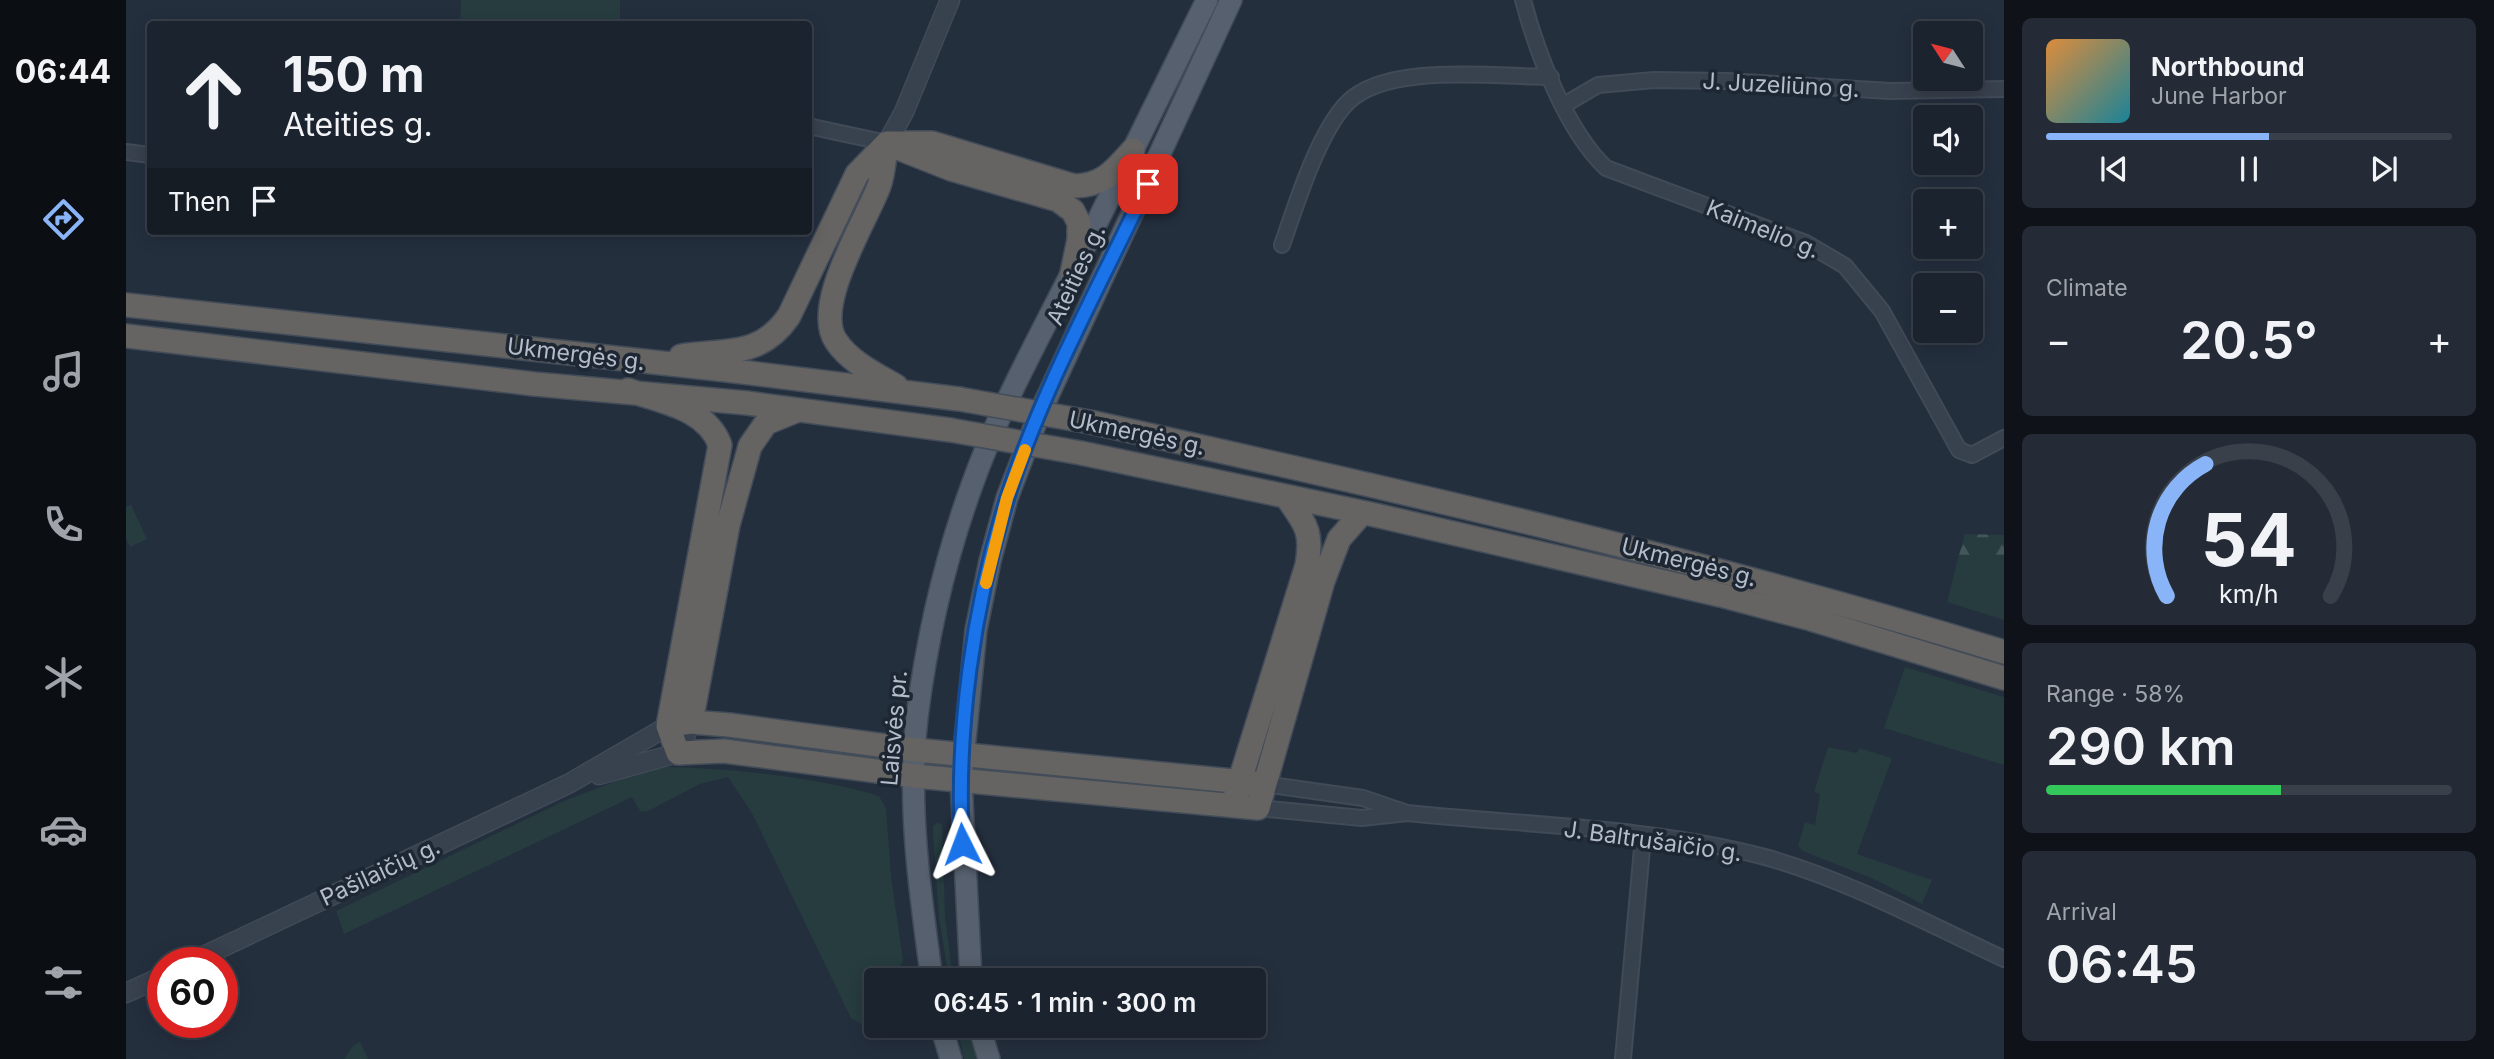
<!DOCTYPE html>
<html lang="en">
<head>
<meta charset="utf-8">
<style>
  :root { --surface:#1b232e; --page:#242b36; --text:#f1f3f6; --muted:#a0a4aa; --line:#39404a; --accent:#8ab4f8 }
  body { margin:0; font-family:Inter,sans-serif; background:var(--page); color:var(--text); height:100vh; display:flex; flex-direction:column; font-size:26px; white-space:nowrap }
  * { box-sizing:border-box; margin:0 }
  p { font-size:23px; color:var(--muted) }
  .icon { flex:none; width:38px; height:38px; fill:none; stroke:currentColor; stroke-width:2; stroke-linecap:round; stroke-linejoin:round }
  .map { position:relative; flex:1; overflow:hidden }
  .sheet { display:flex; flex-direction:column; gap:18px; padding:18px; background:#0f1319; width:490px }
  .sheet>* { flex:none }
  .banner { position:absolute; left:21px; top:21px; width:665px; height:214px; border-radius:7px; box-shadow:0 4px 18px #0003,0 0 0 2px var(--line); background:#1b232e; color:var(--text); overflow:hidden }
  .needle { width:46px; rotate:306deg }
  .buttons { position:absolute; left:1787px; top:21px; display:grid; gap:14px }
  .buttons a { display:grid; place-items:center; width:70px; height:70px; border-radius:7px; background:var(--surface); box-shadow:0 4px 18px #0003,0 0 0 2px var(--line); font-size:35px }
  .speed { position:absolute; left:21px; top:947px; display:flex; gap:14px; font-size:35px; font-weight:700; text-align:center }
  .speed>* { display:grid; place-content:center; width:91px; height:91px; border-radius:50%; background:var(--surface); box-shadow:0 4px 18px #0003,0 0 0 2px var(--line); line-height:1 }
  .speed .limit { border:10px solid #d22; background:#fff; color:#111 }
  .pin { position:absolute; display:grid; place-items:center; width:60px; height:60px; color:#fff; margin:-30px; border-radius:14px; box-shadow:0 4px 10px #0006 }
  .me { position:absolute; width:77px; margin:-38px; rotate:357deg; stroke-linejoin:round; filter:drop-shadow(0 0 5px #0008) }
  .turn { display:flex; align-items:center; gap:24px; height:147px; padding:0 21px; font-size:32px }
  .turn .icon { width:91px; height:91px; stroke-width:2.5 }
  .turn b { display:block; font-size:49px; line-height:60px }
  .then { display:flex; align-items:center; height:66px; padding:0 21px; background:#0003; gap:14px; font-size:26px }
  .big { font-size:52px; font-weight:600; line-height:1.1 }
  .sheet .card { flex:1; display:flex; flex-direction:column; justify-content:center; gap:10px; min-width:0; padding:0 24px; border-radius:10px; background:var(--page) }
  .sheet .dial { align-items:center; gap:0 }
  .dial svg { height:182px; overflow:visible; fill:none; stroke:var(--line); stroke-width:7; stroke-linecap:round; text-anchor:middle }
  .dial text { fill:var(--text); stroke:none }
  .song { display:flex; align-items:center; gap:21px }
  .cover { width:84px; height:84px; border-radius:10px; background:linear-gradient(135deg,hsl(30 70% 55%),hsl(190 70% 35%)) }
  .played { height:7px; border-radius:4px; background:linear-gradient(90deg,var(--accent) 55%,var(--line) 55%) }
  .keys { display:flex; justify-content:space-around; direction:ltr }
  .heat { display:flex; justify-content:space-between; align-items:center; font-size:38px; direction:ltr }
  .charge { height:10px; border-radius:5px; background:linear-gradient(90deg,#34c759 58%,var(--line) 0) }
  .trip { position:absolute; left:738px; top:968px; width:402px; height:70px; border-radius:7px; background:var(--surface); box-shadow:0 4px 18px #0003,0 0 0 2px var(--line); font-weight:600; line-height:70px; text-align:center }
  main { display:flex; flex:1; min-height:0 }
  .tabs { display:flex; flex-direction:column; width:126px; justify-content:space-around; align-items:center; background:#0b0e12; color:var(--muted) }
  .tabs .icon { width:49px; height:49px }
  .tabs .on { color:var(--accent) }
  .tabs b { font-size:32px; color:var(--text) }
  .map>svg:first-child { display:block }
  .green { fill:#263c3f }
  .forest { fill:url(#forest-firs) }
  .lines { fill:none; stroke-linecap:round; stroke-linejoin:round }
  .minor-casing { stroke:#414a57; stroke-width:18 }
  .tertiary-casing { stroke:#414a57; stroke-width:21 }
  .primary-casing { stroke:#414a57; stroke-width:24 }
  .trunk-casing { stroke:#434c59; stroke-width:26 }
  .minor { stroke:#38414e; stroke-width:14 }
  .tertiary { stroke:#38414e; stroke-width:18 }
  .primary { stroke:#56606e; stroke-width:21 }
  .trunk { stroke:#656462; stroke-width:23 }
  .trunk-bridge-casing { stroke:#434c59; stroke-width:26; stroke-linecap:butt }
  .trunk-bridge { stroke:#656462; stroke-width:23 }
  .route-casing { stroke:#114b97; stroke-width:18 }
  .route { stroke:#1a73e8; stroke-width:12 }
  .slow { stroke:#f59e0b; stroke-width:12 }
  .labels { text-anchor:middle; stroke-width:7; stroke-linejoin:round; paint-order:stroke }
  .street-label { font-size:23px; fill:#b4bcc9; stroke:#1d2633 }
</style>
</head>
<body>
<main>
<nav class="tabs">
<b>06:44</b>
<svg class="icon on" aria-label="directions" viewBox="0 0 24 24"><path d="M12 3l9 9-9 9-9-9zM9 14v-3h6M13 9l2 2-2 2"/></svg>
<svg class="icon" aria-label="music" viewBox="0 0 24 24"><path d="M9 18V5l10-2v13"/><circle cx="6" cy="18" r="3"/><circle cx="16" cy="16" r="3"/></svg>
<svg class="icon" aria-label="phone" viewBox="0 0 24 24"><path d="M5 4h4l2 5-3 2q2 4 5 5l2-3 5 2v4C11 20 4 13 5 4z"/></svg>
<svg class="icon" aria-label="climate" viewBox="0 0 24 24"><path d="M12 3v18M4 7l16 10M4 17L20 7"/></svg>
<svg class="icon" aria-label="car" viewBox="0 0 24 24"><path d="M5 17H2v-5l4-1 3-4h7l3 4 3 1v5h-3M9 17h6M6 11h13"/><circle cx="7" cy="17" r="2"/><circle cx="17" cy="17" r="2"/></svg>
<svg class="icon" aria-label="filters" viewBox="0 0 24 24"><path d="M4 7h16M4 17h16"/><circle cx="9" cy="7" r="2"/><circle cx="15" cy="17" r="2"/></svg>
</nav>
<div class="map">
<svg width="1878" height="1059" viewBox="0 0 1878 1059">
  <defs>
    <pattern id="forest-firs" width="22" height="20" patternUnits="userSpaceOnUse" patternTransform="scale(1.75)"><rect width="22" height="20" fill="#263c3f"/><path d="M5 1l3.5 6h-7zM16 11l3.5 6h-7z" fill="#435659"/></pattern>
  </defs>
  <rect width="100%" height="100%" fill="#242f3e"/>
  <path class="green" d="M 335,0 L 494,0 L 494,24 L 334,24 Z
    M 5,505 L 21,539 L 4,547 L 0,538 L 0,507 Z
    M 1852,555 L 1878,555 L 1878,620 L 1821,602 L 1830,566 Z
    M 1779,667 L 1878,697 L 1878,765 L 1758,728 Z
    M 1702,747 L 1731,753 L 1733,748 L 1766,758 L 1731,854 L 1806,880 L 1796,904 L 1750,880 L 1677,851 L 1672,846 L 1679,822 L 1689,825 L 1694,794 L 1688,792 Z
    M 527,767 C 588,766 695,777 753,796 L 760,808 L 765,876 L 777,961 L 766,980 L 751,980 C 751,1000 754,1013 735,1024 L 725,1018 L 627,815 L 602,777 L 574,784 L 522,811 L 515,812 L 506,797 L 218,934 L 210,911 L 438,801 Z
    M 811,823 L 816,824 L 819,916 L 827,980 L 823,980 L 813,917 L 807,832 L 807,826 Z
    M 831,1026 L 840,1026 L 852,1059 L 838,1059 Z
    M 234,1042 L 242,1059 L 218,1059 L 227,1046 Z"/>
  <path class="forest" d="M 1839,534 L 1878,535 L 1878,555 L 1852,555 L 1830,566 Z"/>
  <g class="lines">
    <defs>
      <path id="minor" d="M 1397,0 C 1411,53 1440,130 1480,168 L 1680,243 L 1719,266 L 1756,311 L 1833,450 L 1846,455 L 1878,438
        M 1438,105 L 1472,85 L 1528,80 L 1601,81 L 1764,91 L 1878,89
        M 682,126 L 761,143
        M 0,152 L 24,155
        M 1156,245 C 1170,205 1192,133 1221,103 C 1261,62 1371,77 1425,77
        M 1138,784 L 1237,798 L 1281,813 C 1397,825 1527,827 1639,857 C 1722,880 1800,923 1878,959
        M 1132,808 L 1236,818 L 1281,813
        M 1497,1059 L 1517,837"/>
      <path id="tertiary" d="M 761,143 L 778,112 L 824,0
        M 473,775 L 552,753 L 565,722
        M 65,962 L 444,783 L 542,726
        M 0,993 L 37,976"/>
      <path id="primary" d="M 806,980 C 794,894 781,803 791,717 C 801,638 819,559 846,485 C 874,406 917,331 954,256 C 997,171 1039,85 1081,0
        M 845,980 L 835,780 L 850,630 L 864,561 L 881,498 L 912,417 L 1105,0
        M 815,1026 L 825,1059
        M 853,1026 L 863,1059"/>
      <path id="trunk" d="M 761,143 C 758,157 758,173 753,186 C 740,221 686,306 710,341 C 724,362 749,374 770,386
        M 767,146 L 825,169 L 932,200 L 947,211 L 953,223 L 953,239 L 946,273
        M 0,305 L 600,370 L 833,399
        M 0,336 L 408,384 L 621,403 L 824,430
        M 555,356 C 601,349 634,358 663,316 L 731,174 L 761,143 L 806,143 L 948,186 C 977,186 989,170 1007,150
        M 502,390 C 535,402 581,408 594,445 L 542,726 L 552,753 L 598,751 L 789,776 L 1132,808 L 1197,581 L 1213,539 L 1236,513
        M 964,422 C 1271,490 1577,559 1878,652
        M 955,453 L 1249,515 L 1594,595 L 1685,619 L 1878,678
        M 565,722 L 602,525 L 624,446 L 640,423 L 672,410
        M 542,726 L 565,722 L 603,725 L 790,750 L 1138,784
        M 1110,793 L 1181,565 C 1187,530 1179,524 1160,496"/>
    </defs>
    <use href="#minor" class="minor-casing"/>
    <use href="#tertiary" class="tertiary-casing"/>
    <use href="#primary" class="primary-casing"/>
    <use href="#trunk" class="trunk-casing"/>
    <use href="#minor" class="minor"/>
    <use href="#tertiary" class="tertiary"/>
    <use href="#primary" class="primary"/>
    <use href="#trunk" class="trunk"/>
    <defs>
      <path id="trunk-bridge" d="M 833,399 L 964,422
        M 824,430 L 955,453"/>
    </defs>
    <use href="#trunk-bridge" class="trunk-bridge-casing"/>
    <use href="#trunk-bridge" class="trunk-bridge"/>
  </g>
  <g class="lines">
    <defs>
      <path id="route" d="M 836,844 C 830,729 847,608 881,499 C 916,389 973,287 1022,184"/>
    </defs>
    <use href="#route" class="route-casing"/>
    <use href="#route" class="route"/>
    <path class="slow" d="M 860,583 L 881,498 L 899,450"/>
  </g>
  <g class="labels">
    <g class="street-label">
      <text transform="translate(1655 85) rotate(3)" y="8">J. Juzeliūno g.</text>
      <text transform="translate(1637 229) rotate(22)" y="8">Kaimelio g.</text>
      <text transform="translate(950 275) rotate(-65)" y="8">Ateities g.</text>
      <text transform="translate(450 354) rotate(7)" y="8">Ukmergės g.</text>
      <text transform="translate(1011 433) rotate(12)" y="8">Ukmergės g.</text>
      <text transform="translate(1563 562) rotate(14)" y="8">Ukmergės g.</text>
      <text transform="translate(768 728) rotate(-85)" y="8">Laisvės pr.</text>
      <text transform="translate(1527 841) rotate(8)" y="8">J. Baltrušaičio g.</text>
      <text transform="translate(254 872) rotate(-25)" y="8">Pašilaičių g.</text>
    </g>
  </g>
</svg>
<div class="buttons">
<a><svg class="needle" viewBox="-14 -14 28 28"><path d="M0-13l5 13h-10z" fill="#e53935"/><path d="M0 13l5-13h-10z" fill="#a0a4aa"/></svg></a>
<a><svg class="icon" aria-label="sound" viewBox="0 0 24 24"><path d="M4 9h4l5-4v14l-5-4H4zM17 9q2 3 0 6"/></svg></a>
<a>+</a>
<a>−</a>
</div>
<div class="speed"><div class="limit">60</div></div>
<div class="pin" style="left:1022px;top:184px;background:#d93025"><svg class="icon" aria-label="arrive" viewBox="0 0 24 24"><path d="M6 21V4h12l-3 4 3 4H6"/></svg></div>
<svg class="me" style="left:836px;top:844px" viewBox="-20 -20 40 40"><path d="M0-17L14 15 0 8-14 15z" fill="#1a73e8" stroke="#fff" stroke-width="4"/></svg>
<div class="trip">06:45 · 1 min · 300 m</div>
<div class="banner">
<div class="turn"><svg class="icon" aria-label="ahead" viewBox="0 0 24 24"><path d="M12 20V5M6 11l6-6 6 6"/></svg><div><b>150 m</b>Ateities g.</div></div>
<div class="then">Then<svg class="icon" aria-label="arrive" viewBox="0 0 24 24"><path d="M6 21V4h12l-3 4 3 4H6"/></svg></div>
</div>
</div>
<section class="sheet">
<div class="card">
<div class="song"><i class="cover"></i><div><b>Northbound</b><p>June Harbor</p></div></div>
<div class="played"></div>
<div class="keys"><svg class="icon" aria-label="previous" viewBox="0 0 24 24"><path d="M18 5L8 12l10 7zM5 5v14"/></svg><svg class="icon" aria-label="pause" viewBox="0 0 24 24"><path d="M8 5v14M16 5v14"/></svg><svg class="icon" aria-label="next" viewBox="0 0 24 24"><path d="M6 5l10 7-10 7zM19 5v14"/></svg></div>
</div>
<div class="card"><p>Climate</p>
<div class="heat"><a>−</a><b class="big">20.5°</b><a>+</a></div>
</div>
<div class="card dial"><svg viewBox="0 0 100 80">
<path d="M14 69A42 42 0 1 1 86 69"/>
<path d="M14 69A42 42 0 0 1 31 11" stroke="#8ab4f8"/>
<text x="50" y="56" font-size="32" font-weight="700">54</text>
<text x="50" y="72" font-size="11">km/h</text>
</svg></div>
<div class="card"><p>Range · 58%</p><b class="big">290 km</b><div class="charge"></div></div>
<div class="card"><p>Arrival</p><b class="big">06:45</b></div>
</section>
</main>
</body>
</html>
